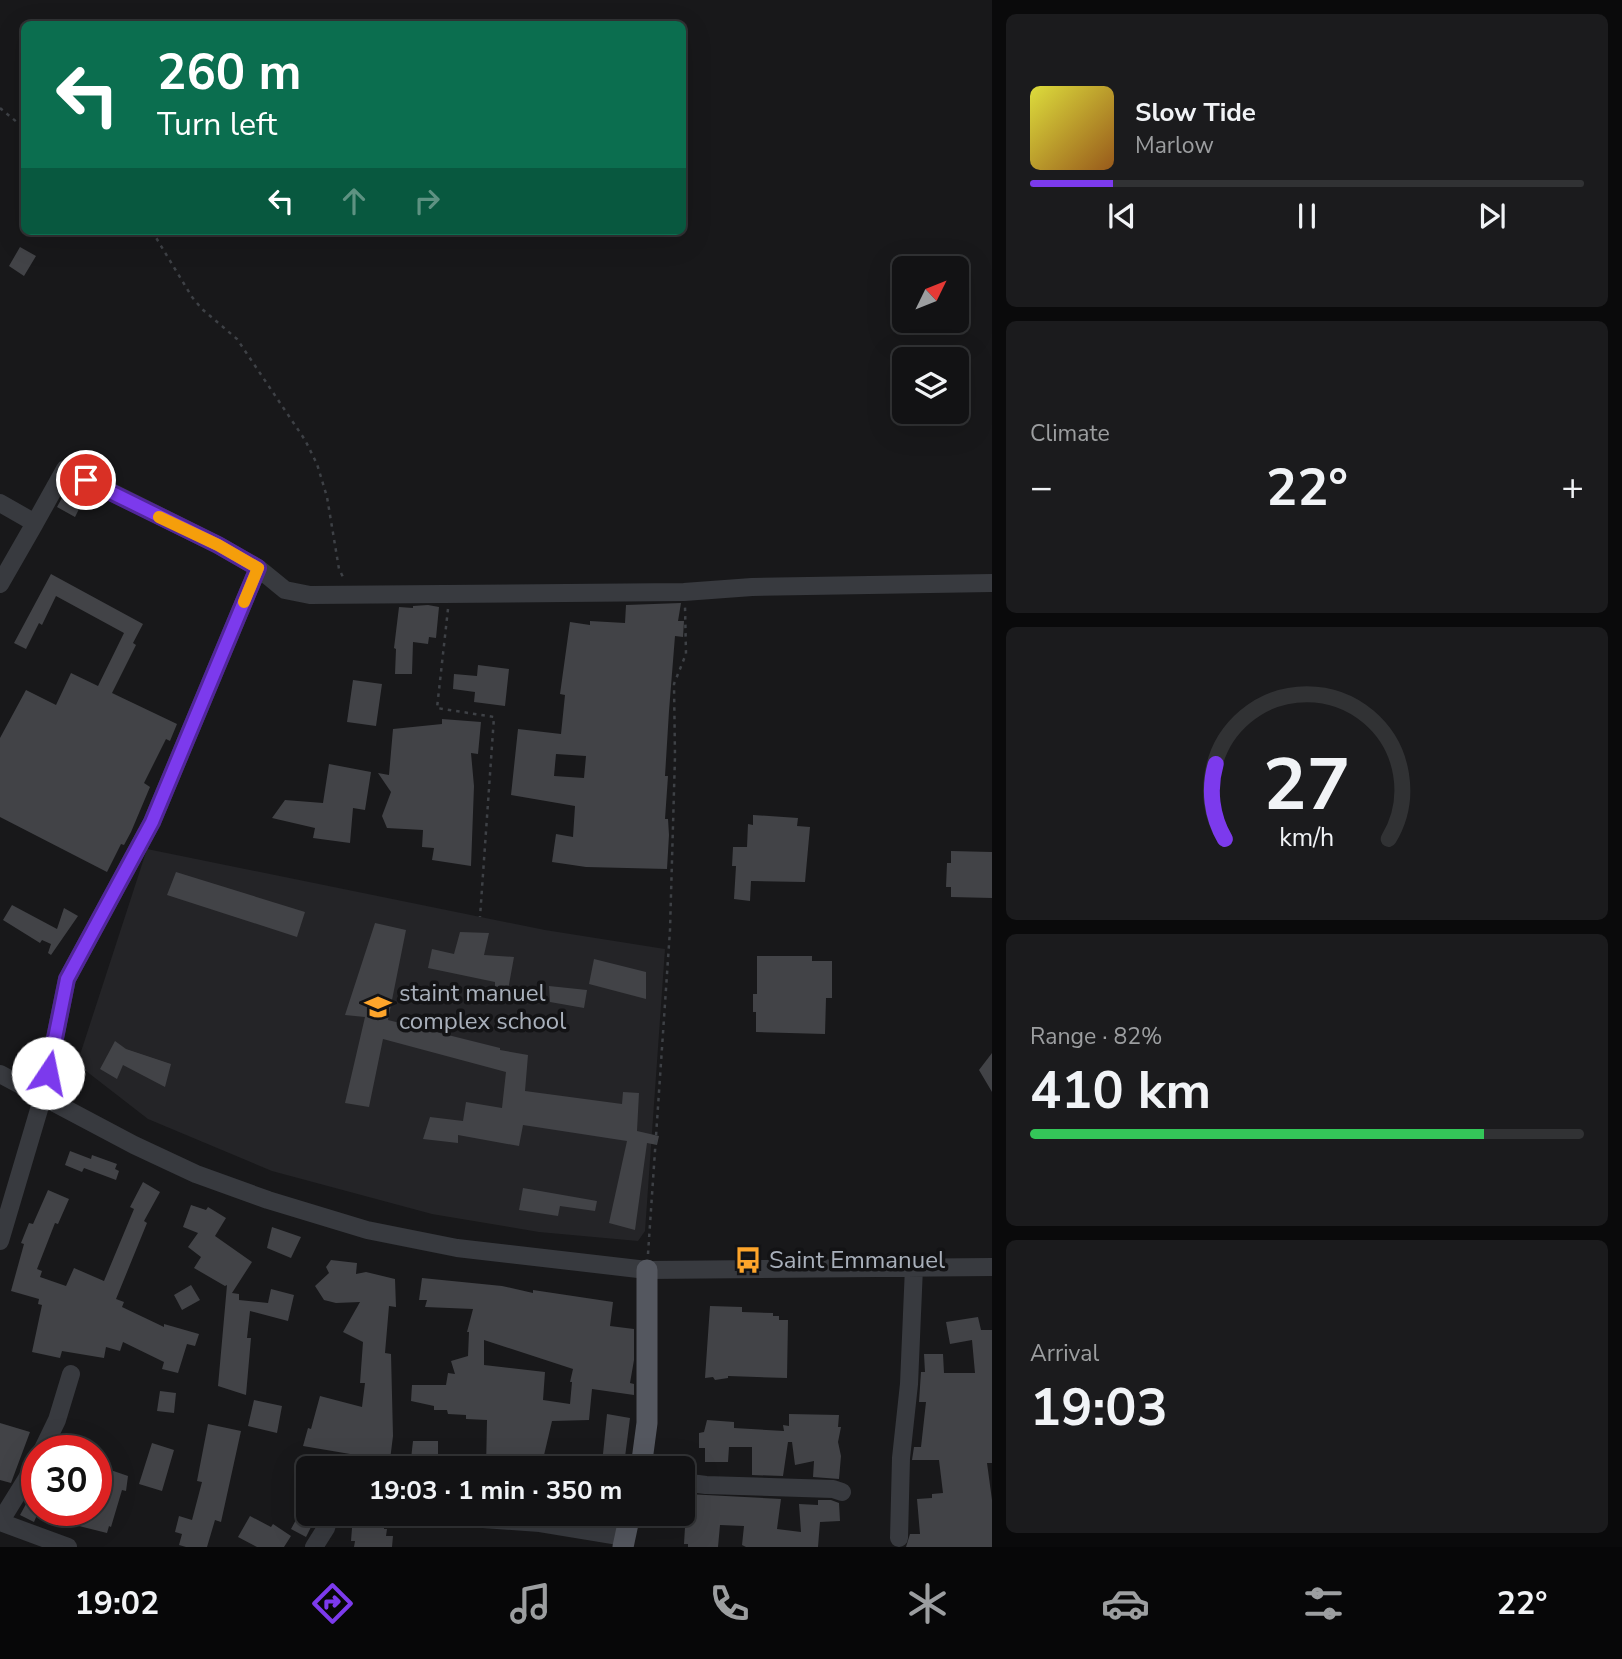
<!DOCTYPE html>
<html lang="en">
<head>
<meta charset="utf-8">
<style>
  :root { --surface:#121214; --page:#1b1b1d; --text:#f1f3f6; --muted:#9c9ea0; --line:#313234; --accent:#7c3aed }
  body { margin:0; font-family:"Nunito Sans",sans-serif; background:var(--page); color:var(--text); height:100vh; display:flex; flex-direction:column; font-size:26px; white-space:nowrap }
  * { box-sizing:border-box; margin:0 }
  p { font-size:23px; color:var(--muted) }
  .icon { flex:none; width:38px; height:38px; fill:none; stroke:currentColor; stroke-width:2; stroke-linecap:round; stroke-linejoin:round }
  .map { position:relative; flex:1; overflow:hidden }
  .details { display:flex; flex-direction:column; gap:14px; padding:14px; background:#0a0a0b; width:630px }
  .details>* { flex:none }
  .banner { position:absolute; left:21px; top:21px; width:665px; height:214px; border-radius:10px; box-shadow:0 7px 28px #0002,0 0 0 2px var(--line); background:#0b6e4f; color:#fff; overflow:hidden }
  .needle { width:46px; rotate:47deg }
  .controls { position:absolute; left:892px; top:256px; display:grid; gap:14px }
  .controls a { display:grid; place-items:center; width:77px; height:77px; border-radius:10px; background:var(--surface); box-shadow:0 7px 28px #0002,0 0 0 2px var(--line); font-size:35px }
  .speed { position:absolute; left:21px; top:1435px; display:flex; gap:14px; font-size:35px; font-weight:700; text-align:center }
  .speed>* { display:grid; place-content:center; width:91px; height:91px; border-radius:50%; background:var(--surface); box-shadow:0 7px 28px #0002,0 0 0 2px var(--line); line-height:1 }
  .speed .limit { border:10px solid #d22; background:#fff; color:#111 }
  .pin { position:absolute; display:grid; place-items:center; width:60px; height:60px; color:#fff; margin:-30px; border:4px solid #fff; border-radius:50%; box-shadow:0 2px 7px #0007 }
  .me { position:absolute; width:77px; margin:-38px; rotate:11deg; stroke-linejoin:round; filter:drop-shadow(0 0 5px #0008) }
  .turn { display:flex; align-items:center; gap:24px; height:147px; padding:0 21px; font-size:32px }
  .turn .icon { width:91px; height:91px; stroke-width:2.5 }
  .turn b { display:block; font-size:49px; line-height:60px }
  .lanes { display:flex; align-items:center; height:66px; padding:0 21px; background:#0003; justify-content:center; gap:35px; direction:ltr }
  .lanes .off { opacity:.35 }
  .big { font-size:52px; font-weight:700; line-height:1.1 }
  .details .widget { flex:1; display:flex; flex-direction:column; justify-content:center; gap:10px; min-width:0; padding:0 24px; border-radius:10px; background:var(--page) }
  .details .dial { align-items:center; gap:0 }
  .dial svg { height:182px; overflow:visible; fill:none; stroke:var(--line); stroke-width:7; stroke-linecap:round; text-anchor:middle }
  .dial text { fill:var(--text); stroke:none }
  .song { display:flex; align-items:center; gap:21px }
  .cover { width:84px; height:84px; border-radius:10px; background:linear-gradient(135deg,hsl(60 70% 55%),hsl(30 70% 35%)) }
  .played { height:7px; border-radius:4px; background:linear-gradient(90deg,var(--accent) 15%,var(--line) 15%) }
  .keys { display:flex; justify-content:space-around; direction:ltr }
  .heat { display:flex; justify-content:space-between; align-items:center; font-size:38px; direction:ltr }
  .charge { height:10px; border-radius:5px; background:linear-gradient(90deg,#34c759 82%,var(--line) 0) }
  .trip { position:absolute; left:296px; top:1456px; width:399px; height:70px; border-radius:10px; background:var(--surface); box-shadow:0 7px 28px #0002,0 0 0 2px var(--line); font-weight:700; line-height:70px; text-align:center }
  .dock { display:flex; height:112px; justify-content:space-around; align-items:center; background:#070708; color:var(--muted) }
  .dock .icon { width:49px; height:49px }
  .dock .on { color:var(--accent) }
  .dock b { font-size:32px; color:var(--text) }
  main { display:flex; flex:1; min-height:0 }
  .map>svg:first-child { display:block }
  .built { fill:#242427 }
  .building { fill:#424347; fill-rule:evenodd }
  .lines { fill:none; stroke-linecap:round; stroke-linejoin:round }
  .path { stroke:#3e4146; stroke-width:2.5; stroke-dasharray:3.5 5; stroke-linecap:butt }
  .minor { stroke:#383a3f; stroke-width:18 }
  .major { stroke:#54575f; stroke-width:21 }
  .route-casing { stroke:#51269a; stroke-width:18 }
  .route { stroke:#7c3aed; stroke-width:12 }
  .slow { stroke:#f59e0b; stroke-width:12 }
  .labels { text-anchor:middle; stroke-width:7; stroke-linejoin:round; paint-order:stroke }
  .poi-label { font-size:24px; fill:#a9b0bb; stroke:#131315; text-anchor:start }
</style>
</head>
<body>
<main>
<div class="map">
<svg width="992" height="1547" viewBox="0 0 992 1547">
  <rect width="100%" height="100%" fill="#18181a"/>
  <path class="built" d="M 147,849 L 545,930 L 665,949 L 645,1231 L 638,1241 L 539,1232 L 432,1214 L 272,1171 L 148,1119 L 77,1064 Z"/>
  <path class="building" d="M 20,247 L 36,256 L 24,276 L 9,266 Z
    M 63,496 L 81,505 L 75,517 L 57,507 Z
    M 51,574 L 143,624 L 133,643 L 136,645 L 112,693 L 177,724 L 170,741 L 166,739 L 144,783 L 150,787 L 131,832 L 124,845 L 121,844 L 107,872 L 0,817 L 0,738 L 26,690 L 56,705 L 71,673 L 98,686 L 124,633 L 56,596 L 42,625 L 39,623 L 26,649 L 14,643 Z
    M 681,603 L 678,621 L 684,621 L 683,637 L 675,636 L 669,711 L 665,776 L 668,776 L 665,819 L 668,819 L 669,835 L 667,869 L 586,867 L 552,862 L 556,834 L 573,837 L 575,806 L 511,795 L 518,729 L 561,734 L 565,695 L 560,694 L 570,622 L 590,625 L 590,621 L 625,623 L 626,605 ZM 556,754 L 586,756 L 584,778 L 554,776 Z
    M 428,605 L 439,607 L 436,638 L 429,637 L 428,644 L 413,642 L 412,674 L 395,674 L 396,649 L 394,648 L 399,607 L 413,608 L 413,606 Z
    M 478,665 L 509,669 L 505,706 L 474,702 L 475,692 L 453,689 L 454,674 L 477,676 Z
    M 353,680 L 382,684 L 376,726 L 347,722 Z
    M 442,719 L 481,722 L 478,754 L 471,753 L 474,786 L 471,866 L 432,860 L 434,848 L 422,847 L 423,830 L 387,828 L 382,816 L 391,792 L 378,773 L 389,775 L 393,729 L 442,724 Z
    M 329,764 L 371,772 L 365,810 L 353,808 L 350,843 L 313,838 L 315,828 L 272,818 L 285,800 L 323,803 Z
    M 753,815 L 798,818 L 797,826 L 810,827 L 805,882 L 751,881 L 750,901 L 734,899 L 736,866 L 732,866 L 733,847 L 747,847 L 748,824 L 753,825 Z
    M 951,851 L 992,852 L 992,898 L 951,897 L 951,887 L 946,887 L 947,863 L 951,863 Z
    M 176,872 L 305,912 L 297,937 L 167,895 Z
    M 12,905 L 57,929 L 64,908 L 78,916 L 51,955 L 48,953 L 51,944 L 42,940 L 40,943 L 3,920 Z
    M 375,923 L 406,930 L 388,1020 L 500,1048 L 500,1050 L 528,1055 L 525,1091 L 622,1104 L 623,1092 L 639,1093 L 637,1131 L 659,1136 L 657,1145 L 647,1143 L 635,1230 L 609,1223 L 627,1141 L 523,1125 L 519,1146 L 458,1135 L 458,1143 L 423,1139 L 430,1117 L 463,1121 L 466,1102 L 502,1108 L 506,1072 L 383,1039 L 369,1107 L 345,1103 L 365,1017 L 345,1015 Z
    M 460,932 L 489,933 L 484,955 L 514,957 L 508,990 L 495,989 L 495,982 L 428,968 L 432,949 L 454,954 Z
    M 757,956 L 812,956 L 812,961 L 832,961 L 832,998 L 826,998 L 825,1034 L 756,1032 L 756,1012 L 753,1012 L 753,994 L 757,994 Z
    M 594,959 L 646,972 L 646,999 L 589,984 Z
    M 549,986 L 587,990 L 584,1008 L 550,1002 Z
    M 115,1041 L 126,1049 L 171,1064 L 165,1087 L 123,1065 L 117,1079 L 100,1069 Z
    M 992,1053 L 992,1092 L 979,1070 Z
    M 70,1151 L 91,1159 L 92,1155 L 117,1164 L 115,1169 L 119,1171 L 116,1180 L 84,1168 L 82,1172 L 65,1165 Z
    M 143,1182 L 160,1192 L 144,1221 L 147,1223 L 116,1299 L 124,1302 L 122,1307 L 164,1327 L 164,1324 L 199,1334 L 195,1346 L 187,1344 L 178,1373 L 162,1369 L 164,1362 L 123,1342 L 120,1351 L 106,1347 L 104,1358 L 62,1351 L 60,1358 L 32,1352 L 42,1305 L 38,1304 L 39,1299 L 11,1291 L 24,1244 L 21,1243 L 29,1223 L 33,1224 L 48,1190 L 69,1199 L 58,1224 L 55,1223 L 37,1269 L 42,1271 L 40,1277 L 66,1286 L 74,1268 L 104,1281 L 134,1209 L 130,1207 Z
    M 523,1188 L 597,1201 L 595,1211 L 560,1206 L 558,1216 L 519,1210 Z
    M 191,1205 L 206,1210 L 208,1207 L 226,1218 L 215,1236 L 252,1262 L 232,1293 L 239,1294 L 239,1300 L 268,1303 L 271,1289 L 294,1295 L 288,1321 L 250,1311 L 247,1338 L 251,1338 L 246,1395 L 218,1386 L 227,1285 L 225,1286 L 194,1268 L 201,1257 L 188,1247 L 198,1233 L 183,1227 Z
    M 272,1227 L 301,1237 L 291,1258 L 267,1248 Z
    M 331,1260 L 357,1263 L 356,1274 L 366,1272 L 395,1279 L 396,1307 L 389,1306 L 385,1353 L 391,1354 L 393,1436 L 389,1468 L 354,1468 L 356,1455 L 303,1446 L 308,1428 L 311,1429 L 320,1396 L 362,1407 L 365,1383 L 360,1383 L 363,1342 L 343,1332 L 360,1302 L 336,1303 L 324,1300 L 315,1286 L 329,1273 L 326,1267 Z
    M 422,1278 L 502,1286 L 533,1293 L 533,1290 L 613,1302 L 610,1326 L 634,1329 L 634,1360 L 630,1383 L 634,1384 L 634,1395 L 592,1389 L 589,1420 L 552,1421 L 541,1468 L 486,1468 L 487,1420 L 466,1419 L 466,1415 L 448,1414 L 447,1410 L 434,1410 L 434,1406 L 411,1401 L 412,1385 L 446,1385 L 448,1373 L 455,1374 L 451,1361 L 468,1356 L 469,1332 L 467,1332 L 473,1309 L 425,1307 L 427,1300 L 419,1300 ZM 484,1340 L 573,1369 L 570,1382 L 572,1382 L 570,1404 L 543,1400 L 545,1372 L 484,1365 Z
    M 191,1285 L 200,1300 L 182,1310 L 174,1295 Z
    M 710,1306 L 742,1307 L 742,1312 L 773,1313 L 773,1316 L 779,1316 L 779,1320 L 788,1320 L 787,1378 L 728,1376 L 728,1378 L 715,1380 L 713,1377 L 705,1378 Z
    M 978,1317 L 981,1330 L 992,1330 L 992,1463 L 987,1463 L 992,1500 L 992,1547 L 906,1547 L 910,1534 L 920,1534 L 917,1499 L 932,1498 L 932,1494 L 943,1493 L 939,1460 L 912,1460 L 914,1447 L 921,1447 L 926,1402 L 919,1402 L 921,1372 L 925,1372 L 924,1354 L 943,1354 L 944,1373 L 975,1373 L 972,1340 L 950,1344 L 946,1322 Z
    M 160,1391 L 176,1393 L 174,1413 L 157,1411 Z
    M 254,1400 L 282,1406 L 277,1433 L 248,1426 Z
    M 607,1414 L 630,1418 L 625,1457 L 603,1454 Z
    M 789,1414 L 839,1415 L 838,1427 L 841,1427 L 838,1442 L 841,1456 L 839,1479 L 813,1477 L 814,1461 L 795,1465 L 792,1442 L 788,1442 L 783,1476 L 752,1475 L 752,1447 L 729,1447 L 728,1462 L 705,1462 L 705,1448 L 699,1448 L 699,1433 L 704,1432 L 707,1420 L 734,1422 L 734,1428 L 784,1431 L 783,1425 L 789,1426 Z
    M 0,1423 L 30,1432 L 11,1483 L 0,1480 Z
    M 208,1424 L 241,1431 L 221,1522 L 215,1520 L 207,1547 L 186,1547 L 179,1545 L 182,1534 L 175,1532 L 179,1516 L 192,1520 L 202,1482 L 197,1481 Z
    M 413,1441 L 438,1441 L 438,1468 L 410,1468 Z
    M 152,1443 L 174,1450 L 162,1491 L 139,1484 Z
    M 600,1456 L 629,1457 L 628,1468 L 599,1462 Z
    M 99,1466 L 128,1476 L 126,1491 L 122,1490 L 111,1527 L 109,1526 L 107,1533 L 79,1526 L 84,1510 L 96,1510 L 96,1473 Z
    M 37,1484 L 37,1515 L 34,1522 L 20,1515 Z
    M 687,1494 L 781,1499 L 777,1529 L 801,1532 L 799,1504 L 818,1505 L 818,1500 L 831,1500 L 839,1503 L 840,1521 L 820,1522 L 818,1547 L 746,1547 L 742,1545 L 744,1526 L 720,1525 L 718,1547 L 688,1547 L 688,1544 L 684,1544 Z
    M 303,1507 L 308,1510 L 308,1514 L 318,1516 L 316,1523 L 314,1526 L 312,1525 L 306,1537 L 291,1529 Z
    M 250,1516 L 271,1527 L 273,1524 L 291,1536 L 284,1547 L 257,1547 L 238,1537 Z
    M 357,1525 L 384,1526 L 384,1529 L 387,1529 L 386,1536 L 393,1536 L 392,1547 L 354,1547 L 355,1541 L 351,1541 L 352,1528 L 357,1528 Z"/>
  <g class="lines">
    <path class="path" d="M 0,108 L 24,128
      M 152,231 L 192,297 L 202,309 L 237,339 L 305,440 L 317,464 L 327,497 L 339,569 L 344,579
      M 448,609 L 437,708 L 494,717 L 480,917
      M 648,1254 L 670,930 L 675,756 L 674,684 L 686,654 L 685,606"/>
    <path class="minor" d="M 0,503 L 35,523 L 65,469 L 218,545 L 258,568 L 285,590 L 310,595 L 684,592 L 752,587 L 992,583
      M 0,584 L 35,523
      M 0,1074 L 134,1145 L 196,1174 L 268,1200 L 367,1230 L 457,1248 L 647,1270 L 992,1267
      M 0,1241 L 43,1096 L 67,979 L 152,822 L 258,568
      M 42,1451 L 57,1420 L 71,1374
      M 682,1482 L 706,1485 L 833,1489 L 842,1492
      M 350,1514 L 428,1515 L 540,1523 L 625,1537
      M 0,1522 L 68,1547
      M 0,1522 L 37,1462
      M 899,1538 L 901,1458 L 909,1384 L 914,1267
      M 314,1547 L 326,1528 L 330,1514"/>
    <path class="major" d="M 641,1468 L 647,1423 L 647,1270
      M 623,1547 L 630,1514"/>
  </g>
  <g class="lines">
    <defs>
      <path id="route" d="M 48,1073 L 67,979 L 152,822 L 258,568 L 218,545 L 86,480"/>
    </defs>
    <use href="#route" class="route-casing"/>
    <use href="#route" class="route"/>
    <path class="slow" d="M 159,517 L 218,545 L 258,568 L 244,602"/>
  </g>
  <defs>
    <symbol id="school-bare" viewBox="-9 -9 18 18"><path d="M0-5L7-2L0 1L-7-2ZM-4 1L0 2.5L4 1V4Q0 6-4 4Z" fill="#fea52b" stroke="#131315" stroke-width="2.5" paint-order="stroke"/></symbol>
    <symbol id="bus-bare" viewBox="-9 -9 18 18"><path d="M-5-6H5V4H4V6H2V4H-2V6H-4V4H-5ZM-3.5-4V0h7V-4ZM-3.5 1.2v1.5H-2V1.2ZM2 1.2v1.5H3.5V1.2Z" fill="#fea52b" stroke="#131315" stroke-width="2.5" paint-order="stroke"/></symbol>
  </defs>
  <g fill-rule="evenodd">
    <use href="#school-bare" x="359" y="988" width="38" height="38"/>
    <use href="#bus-bare" x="729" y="1241" width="38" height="38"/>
  </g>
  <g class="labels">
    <g class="poi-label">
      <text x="399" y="1001">staint manuel<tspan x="399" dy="28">complex school</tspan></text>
      <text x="769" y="1268">Saint Emmanuel</text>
    </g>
  </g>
</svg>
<div class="controls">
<a><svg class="needle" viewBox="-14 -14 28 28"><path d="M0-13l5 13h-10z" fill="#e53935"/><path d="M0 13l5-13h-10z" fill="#9c9ea0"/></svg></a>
<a><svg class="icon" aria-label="layers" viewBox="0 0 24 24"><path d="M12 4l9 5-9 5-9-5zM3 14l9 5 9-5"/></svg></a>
</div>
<div class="speed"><div class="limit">30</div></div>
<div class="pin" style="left:86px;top:480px;background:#d93025"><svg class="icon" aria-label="arrive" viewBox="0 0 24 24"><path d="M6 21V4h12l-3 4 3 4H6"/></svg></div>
<svg class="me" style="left:48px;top:1073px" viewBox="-20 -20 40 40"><circle r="19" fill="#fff"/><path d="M0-13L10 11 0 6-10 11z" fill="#7c3aed"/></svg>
<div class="trip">19:03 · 1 min · 350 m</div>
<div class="banner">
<div class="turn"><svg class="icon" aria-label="left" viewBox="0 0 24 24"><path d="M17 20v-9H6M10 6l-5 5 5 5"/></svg><div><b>260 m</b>Turn left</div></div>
<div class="lanes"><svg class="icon" aria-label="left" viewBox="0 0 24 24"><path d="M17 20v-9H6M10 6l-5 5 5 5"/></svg><svg class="icon off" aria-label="ahead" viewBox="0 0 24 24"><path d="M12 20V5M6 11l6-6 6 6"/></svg><svg class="icon off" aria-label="right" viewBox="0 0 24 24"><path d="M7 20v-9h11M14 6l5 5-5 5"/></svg></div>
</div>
</div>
<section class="details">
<div class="widget">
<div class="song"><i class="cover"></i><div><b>Slow Tide</b><p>Marlow</p></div></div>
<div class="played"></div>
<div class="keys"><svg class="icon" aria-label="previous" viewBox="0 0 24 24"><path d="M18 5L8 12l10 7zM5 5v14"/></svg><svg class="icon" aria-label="pause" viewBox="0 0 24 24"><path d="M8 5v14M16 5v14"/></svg><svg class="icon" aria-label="next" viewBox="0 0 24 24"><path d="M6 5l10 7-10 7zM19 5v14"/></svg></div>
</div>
<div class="widget"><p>Climate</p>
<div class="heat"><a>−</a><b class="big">22°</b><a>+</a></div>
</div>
<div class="widget dial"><svg viewBox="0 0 100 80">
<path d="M14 69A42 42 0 1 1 86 69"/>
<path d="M14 69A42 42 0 0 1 10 36" stroke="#7c3aed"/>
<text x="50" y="56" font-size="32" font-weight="700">27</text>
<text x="50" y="72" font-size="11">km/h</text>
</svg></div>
<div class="widget"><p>Range · 82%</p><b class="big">410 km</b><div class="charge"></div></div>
<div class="widget"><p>Arrival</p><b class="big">19:03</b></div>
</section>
</main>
<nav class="dock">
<b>19:02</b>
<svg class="icon on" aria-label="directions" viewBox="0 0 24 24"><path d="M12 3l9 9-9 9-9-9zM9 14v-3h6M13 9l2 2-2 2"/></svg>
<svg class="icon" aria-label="music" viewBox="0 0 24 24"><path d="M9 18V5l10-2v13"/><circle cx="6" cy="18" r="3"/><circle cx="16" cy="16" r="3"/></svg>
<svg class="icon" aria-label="phone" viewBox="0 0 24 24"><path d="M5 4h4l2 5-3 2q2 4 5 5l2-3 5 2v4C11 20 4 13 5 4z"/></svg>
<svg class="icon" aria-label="climate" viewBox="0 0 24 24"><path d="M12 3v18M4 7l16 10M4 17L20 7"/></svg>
<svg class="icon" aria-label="car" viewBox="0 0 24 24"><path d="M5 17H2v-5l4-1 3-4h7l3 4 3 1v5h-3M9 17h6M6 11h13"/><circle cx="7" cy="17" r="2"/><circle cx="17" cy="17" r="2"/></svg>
<svg class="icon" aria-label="filters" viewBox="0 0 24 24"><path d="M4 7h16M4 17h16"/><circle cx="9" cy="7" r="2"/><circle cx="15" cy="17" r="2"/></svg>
<b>22°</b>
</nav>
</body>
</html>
